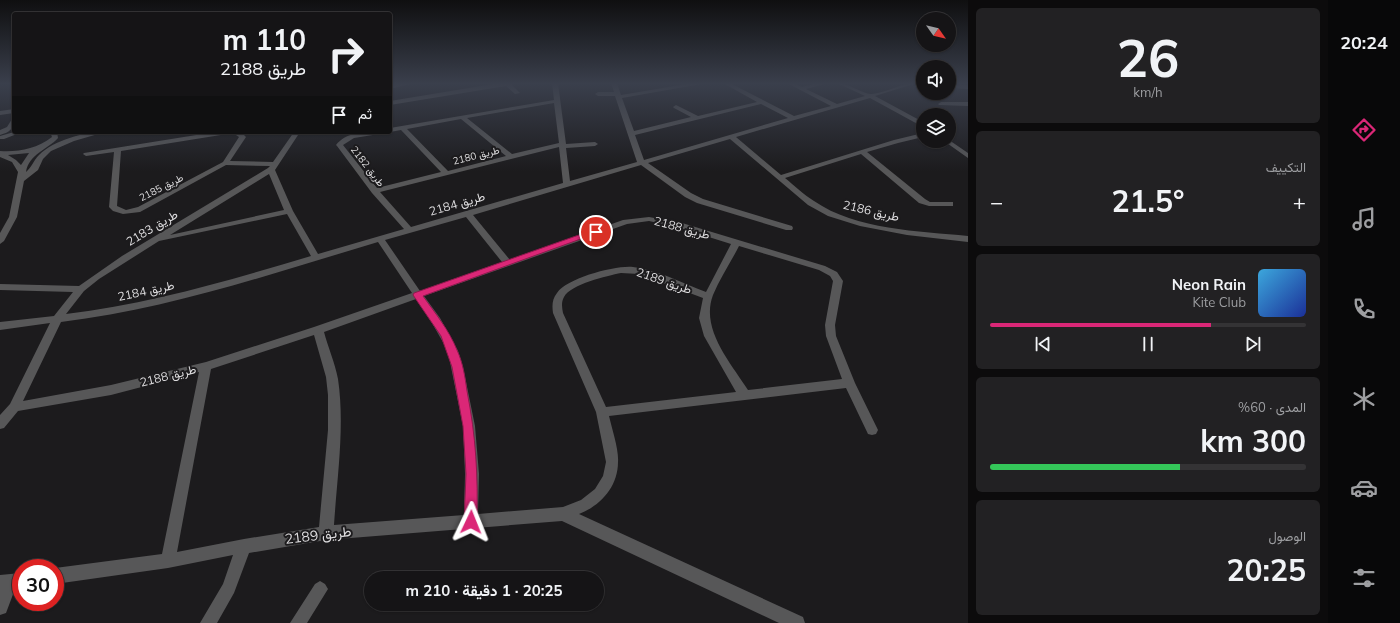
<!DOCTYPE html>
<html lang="ar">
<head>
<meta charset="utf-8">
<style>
  :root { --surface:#151416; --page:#222123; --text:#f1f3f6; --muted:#9d9ea1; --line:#343335; --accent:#db2777 }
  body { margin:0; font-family:Mulish,Vazirmatn,sans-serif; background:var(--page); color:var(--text); direction:rtl; height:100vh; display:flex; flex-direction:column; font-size:15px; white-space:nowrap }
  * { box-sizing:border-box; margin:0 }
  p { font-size:13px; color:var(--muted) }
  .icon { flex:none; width:22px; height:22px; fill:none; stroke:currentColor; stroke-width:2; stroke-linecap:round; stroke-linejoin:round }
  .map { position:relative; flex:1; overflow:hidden; direction:ltr }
  .panel { display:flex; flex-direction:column; gap:8px; padding:8px; background:#0c0b0c; width:360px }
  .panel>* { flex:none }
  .guide { position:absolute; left:12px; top:12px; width:380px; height:122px; border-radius:4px; box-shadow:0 1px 3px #0004,0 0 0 1px var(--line); direction:rtl; background:#151416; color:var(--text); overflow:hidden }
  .needle { width:26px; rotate:124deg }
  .fabs { position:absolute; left:916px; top:12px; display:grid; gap:8px }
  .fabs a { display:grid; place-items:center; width:40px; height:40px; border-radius:50%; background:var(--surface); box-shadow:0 1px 3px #0004,0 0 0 1px var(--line); font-size:20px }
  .speed { position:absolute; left:12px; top:559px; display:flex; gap:8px; font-size:20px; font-weight:700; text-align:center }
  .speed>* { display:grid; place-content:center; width:52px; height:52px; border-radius:50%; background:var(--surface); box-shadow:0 1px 3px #0004,0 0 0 1px var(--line); line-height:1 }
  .speed .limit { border:6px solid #d22; background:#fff; color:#111 }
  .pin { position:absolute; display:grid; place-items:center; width:34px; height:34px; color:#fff; margin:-17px; border:2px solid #fff; border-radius:50%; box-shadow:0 1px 4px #0007 }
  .me { position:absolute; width:44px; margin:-22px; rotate:2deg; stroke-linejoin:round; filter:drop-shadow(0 0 3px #0008) }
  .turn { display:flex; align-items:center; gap:14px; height:84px; padding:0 20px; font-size:18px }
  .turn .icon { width:52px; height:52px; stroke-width:2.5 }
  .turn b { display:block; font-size:28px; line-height:34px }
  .then { display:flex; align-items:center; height:38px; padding:0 20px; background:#0003; gap:8px; font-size:15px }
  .big { font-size:30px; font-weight:700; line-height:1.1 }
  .panel .card { flex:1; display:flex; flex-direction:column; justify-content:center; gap:6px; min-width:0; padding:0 14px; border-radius:6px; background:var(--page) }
  .panel .dial { align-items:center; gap:0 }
  .dial b { font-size:52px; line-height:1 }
  .song { display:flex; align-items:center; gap:12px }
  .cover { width:48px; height:48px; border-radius:6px; background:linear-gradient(135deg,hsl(200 70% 55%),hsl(230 70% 35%)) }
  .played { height:4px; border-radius:2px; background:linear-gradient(90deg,var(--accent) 70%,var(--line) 70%) }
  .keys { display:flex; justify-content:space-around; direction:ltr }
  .heat { display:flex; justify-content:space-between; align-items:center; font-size:22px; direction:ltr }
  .charge { height:6px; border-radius:3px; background:linear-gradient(90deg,#34c759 60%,var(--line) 0) }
  .trip { position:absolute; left:364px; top:571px; width:240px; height:40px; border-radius:20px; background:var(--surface); box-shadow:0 1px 3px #0004,0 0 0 1px var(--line); font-weight:700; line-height:40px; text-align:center; direction:rtl }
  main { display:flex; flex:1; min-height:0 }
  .tab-bar { display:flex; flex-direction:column; width:72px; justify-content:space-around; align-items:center; background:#080809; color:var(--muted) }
  .tab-bar .icon { width:28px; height:28px }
  .tab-bar .active { color:var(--accent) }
  .tab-bar b { font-size:18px; color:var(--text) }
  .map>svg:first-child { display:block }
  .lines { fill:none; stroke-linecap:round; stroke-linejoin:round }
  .minor { fill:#575758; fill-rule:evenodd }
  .route { fill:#db2777; stroke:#8e194d }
  .labels { text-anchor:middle; stroke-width:4; stroke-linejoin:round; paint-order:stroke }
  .far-street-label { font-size:10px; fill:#dedddf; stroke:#1c1b1d }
  .street-label { font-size:12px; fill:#dedddf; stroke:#1c1b1d }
  .near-street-label { font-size:14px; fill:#dedddf; stroke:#1c1b1d }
</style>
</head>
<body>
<main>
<nav class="tab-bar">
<b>20:24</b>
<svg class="icon active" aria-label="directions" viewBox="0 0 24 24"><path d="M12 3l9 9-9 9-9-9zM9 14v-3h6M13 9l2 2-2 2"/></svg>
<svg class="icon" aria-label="music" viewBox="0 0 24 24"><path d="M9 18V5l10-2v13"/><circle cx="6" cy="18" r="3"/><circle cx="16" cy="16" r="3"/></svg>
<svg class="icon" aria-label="phone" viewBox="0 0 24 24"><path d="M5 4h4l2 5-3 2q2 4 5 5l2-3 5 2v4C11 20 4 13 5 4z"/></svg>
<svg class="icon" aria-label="climate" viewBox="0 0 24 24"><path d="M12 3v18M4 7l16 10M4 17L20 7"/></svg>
<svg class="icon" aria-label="car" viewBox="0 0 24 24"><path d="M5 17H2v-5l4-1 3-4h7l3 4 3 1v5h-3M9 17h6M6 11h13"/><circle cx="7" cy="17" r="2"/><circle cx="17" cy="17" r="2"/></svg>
<svg class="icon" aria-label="filters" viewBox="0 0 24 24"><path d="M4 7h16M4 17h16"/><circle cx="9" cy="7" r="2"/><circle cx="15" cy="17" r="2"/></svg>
</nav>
<section class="panel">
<div class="card dial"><b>26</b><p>km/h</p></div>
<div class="card"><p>التكييف</p>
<div class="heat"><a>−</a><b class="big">21.5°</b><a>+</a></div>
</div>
<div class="card">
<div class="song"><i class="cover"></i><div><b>Neon Rain</b><p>Kite Club</p></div></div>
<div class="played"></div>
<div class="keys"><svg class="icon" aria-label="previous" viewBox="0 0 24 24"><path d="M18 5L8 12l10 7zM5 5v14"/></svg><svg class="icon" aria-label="pause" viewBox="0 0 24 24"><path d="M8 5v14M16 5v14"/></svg><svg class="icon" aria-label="next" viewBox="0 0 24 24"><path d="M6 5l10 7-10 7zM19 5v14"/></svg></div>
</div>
<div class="card"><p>المدى · 60%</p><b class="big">300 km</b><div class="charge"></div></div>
<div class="card"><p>الوصول</p><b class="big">20:25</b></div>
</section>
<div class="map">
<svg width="968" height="623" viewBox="0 0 968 623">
  <rect width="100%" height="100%" fill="#1c1b1d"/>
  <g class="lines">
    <path class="minor" d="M 400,83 L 414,83 L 390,89 L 390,85 Z
      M 499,83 L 514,83 L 512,85 L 520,93 L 515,94 L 506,86 L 390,105 L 390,101 Z
      M 552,83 L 558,83 L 566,144 L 595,142 L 598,144 L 595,146 L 566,148 L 570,181 L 637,162 L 615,96 L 598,96 L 595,94 L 598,92 L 614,92 L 611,83 L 617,83 L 621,95 L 692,83 L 707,83 L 622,98 L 634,131 L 691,117 L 674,108 L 673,107 L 676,105 L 698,116 L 757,102 L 723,83 L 730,83 L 794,116 L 831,106 L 787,83 L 794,83 L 802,87 L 817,83 L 828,83 L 806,89 L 837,104 L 865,96 L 837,83 C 849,83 864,95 872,94 C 888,92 901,83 917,83 L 875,96 L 923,122 L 923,127 L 870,98 L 736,137 L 781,175 L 894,140 L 923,133 L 923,137 L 898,143 L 867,152 L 925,199 L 930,202 L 953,202 L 953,206 L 929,206 L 919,203 L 861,154 L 785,178 C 795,186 804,195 814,201 C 856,230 919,231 968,236 L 968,242 L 907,235 L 860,226 L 828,216 L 808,205 L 730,139 L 648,163 L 691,193 L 703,199 L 792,226 L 793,228 L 792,230 L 786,230 L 697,203 L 685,197 L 641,165 L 473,215 L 510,260 L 623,220 L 649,217 L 682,223 L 825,266 L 837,272 L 843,281 L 835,325 L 836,336 L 855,383 L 878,430 L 876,434 L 872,435 L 868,434 L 846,388 L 609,416 C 612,429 619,450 618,462 C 618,487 600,506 579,514 L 803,617 L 805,623 L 779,623 L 562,521 L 326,540 L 249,553 L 234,593 L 217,623 L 200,623 L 223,584 L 233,555 L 168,568 L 55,584 L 55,568 L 162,554 L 199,372 L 111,395 L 18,411 L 4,428 L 0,429 L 0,415 L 10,404 L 50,323 L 0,330 L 0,322 L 54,316 L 73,292 L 0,290 L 0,284 L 79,286 L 122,256 L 268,168 L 270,166 L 226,165 L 140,212 L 123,214 L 113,211 L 109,207 L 114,152 L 86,156 L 83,154 L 84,153 L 215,132 L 241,132 L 246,137 L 230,161 L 273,162 L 294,132 L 300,132 L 275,170 L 293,211 L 318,254 L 404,229 L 372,193 L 337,146 L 336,145 C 347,131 366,132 382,132 L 379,134 L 354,138 L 343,145 L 377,188 L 441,172 L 401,130 L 390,132 L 390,128 L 554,100 ZM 554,103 L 559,143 L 512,154 L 467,118 ZM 761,104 L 788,118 L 644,160 L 635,135 ZM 461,119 L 506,156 L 448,171 L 407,129 ZM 227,134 L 236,135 L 239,137 L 223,162 L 138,207 L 126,210 L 117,206 L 121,151 ZM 559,147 L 563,183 L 411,227 L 380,192 ZM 269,174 L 284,210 L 170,235 ZM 287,214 L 311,256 C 230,280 149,304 66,314 L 84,291 L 99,279 L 159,241 ZM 466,217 L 502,262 L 420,291 L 385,240 ZM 649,221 L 677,227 L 731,244 L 706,292 C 682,283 658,270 633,267 C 616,265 567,278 557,293 C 552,299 552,306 553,313 L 596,412 L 606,462 L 603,476 L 595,489 L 581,500 L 563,507 L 478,514 L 479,474 L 475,426 L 463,367 L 458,351 L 440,318 L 424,296 L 627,224 ZM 378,242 L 412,293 L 314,327 L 206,362 L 111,385 L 23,401 L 61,322 C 169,309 274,273 378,242 ZM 739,246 L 819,270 L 830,276 L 833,281 L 825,325 L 826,336 L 842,379 L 748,390 C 731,363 700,329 713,295 C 720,278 731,262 739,246 ZM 621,273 L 639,274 L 703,298 L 699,318 L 704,336 L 736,392 L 606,407 L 563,313 C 562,308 561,302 564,297 C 571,284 607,276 621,273 ZM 416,299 L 432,323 L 448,351 L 451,367 L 463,426 L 465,474 L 464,515 L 334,525 C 337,478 345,426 338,379 C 335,363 328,347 324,332 ZM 314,335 L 326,377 L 328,395 L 328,430 L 319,527 L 244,539 L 177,552 L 211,369 Z
      M 949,84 L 968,85 L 968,89 L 949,88 Z
      M 941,102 L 968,102 L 968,106 L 939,105 L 938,104 Z
      M 14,109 L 14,113 L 0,115 L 0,111 Z
      M 14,118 C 14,129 10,132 0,135 L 0,130 L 7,127 L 12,119 Z
      M 14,132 L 22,132 L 4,139 L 0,139 L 0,136 Z
      M 50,132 L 57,132 L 58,138 C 47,150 29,154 26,172 C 32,167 33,161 39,155 C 54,140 84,132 105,132 L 74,141 L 51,151 L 43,159 L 38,170 L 24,181 L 17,217 L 4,241 L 0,244 L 0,233 L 9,217 L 18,172 L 12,162 L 0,157 L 0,151 C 19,152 36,149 52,137 ZM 29,153 L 21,165 L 16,160 L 8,155 Z
      M 949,140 L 968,153 L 968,158 L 944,141 L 949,141 Z
      M 21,573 L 21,589 L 15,589 L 6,613 L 0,615 L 0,575 Z
      M 320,581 L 325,584 L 328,589 L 307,623 L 290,623 L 315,584 Z"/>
  </g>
  <linearGradient id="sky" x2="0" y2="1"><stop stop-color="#0f0f10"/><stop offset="0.49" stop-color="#3a3f4c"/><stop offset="1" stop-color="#3a3f4c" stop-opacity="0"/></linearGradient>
  <rect width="968" height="171" fill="url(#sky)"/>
  <path class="route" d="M 593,230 L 599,230 L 600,232 L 423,296 C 435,313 449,330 457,350 C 463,363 465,377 467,391 C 476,437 478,475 477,522 L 475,526 L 471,528 L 466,526 L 464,522 L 466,474 L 463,426 L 452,367 L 441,336 L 413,295 L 414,293 Z"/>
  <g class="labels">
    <g class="far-street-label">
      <text transform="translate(476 155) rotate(-14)" y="4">طريق 2180</text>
      <text transform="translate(368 166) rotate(52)" y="4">طريق 2182</text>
      <text transform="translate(161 187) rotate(-27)" y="4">طريق 2185</text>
    </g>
    <g class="street-label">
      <text transform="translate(457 204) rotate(-16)" y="4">طريق 2184</text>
      <text transform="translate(871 211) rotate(13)" y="4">طريق 2186</text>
      <text transform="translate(152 228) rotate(-31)" y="4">طريق 2183</text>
      <text transform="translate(682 228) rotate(15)" y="4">طريق 2188</text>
      <text transform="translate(664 281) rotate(19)" y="4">طريق 2189</text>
      <text transform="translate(146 291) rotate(-12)" y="4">طريق 2184</text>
      <text transform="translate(168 376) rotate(-14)" y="4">طريق 2188</text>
    </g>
    <g class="near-street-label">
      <text transform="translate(318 535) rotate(-7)" y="5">طريق 2189</text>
    </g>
  </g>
</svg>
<div class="fabs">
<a><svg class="needle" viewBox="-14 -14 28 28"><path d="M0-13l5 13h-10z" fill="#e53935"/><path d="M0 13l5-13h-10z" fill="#9d9ea1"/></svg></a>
<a><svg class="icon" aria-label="sound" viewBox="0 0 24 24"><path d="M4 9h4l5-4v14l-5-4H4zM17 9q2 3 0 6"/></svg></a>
<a><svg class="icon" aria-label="layers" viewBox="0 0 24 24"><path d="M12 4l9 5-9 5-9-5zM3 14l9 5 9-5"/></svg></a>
</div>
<div class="speed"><div class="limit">30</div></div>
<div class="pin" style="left:596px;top:232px;background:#d93025"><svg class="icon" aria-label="arrive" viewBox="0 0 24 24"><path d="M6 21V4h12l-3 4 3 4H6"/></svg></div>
<svg class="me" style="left:471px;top:522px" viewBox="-20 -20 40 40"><path d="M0-17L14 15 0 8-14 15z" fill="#db2777" stroke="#fff" stroke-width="4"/></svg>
<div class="trip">20:25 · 1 دقيقة · 210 m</div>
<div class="guide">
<div class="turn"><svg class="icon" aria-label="right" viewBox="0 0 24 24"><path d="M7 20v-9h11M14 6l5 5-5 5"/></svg><div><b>110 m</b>طريق 2188</div></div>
<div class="then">ثم<svg class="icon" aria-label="arrive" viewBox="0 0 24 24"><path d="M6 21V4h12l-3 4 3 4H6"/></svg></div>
</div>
</div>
</main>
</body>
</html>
